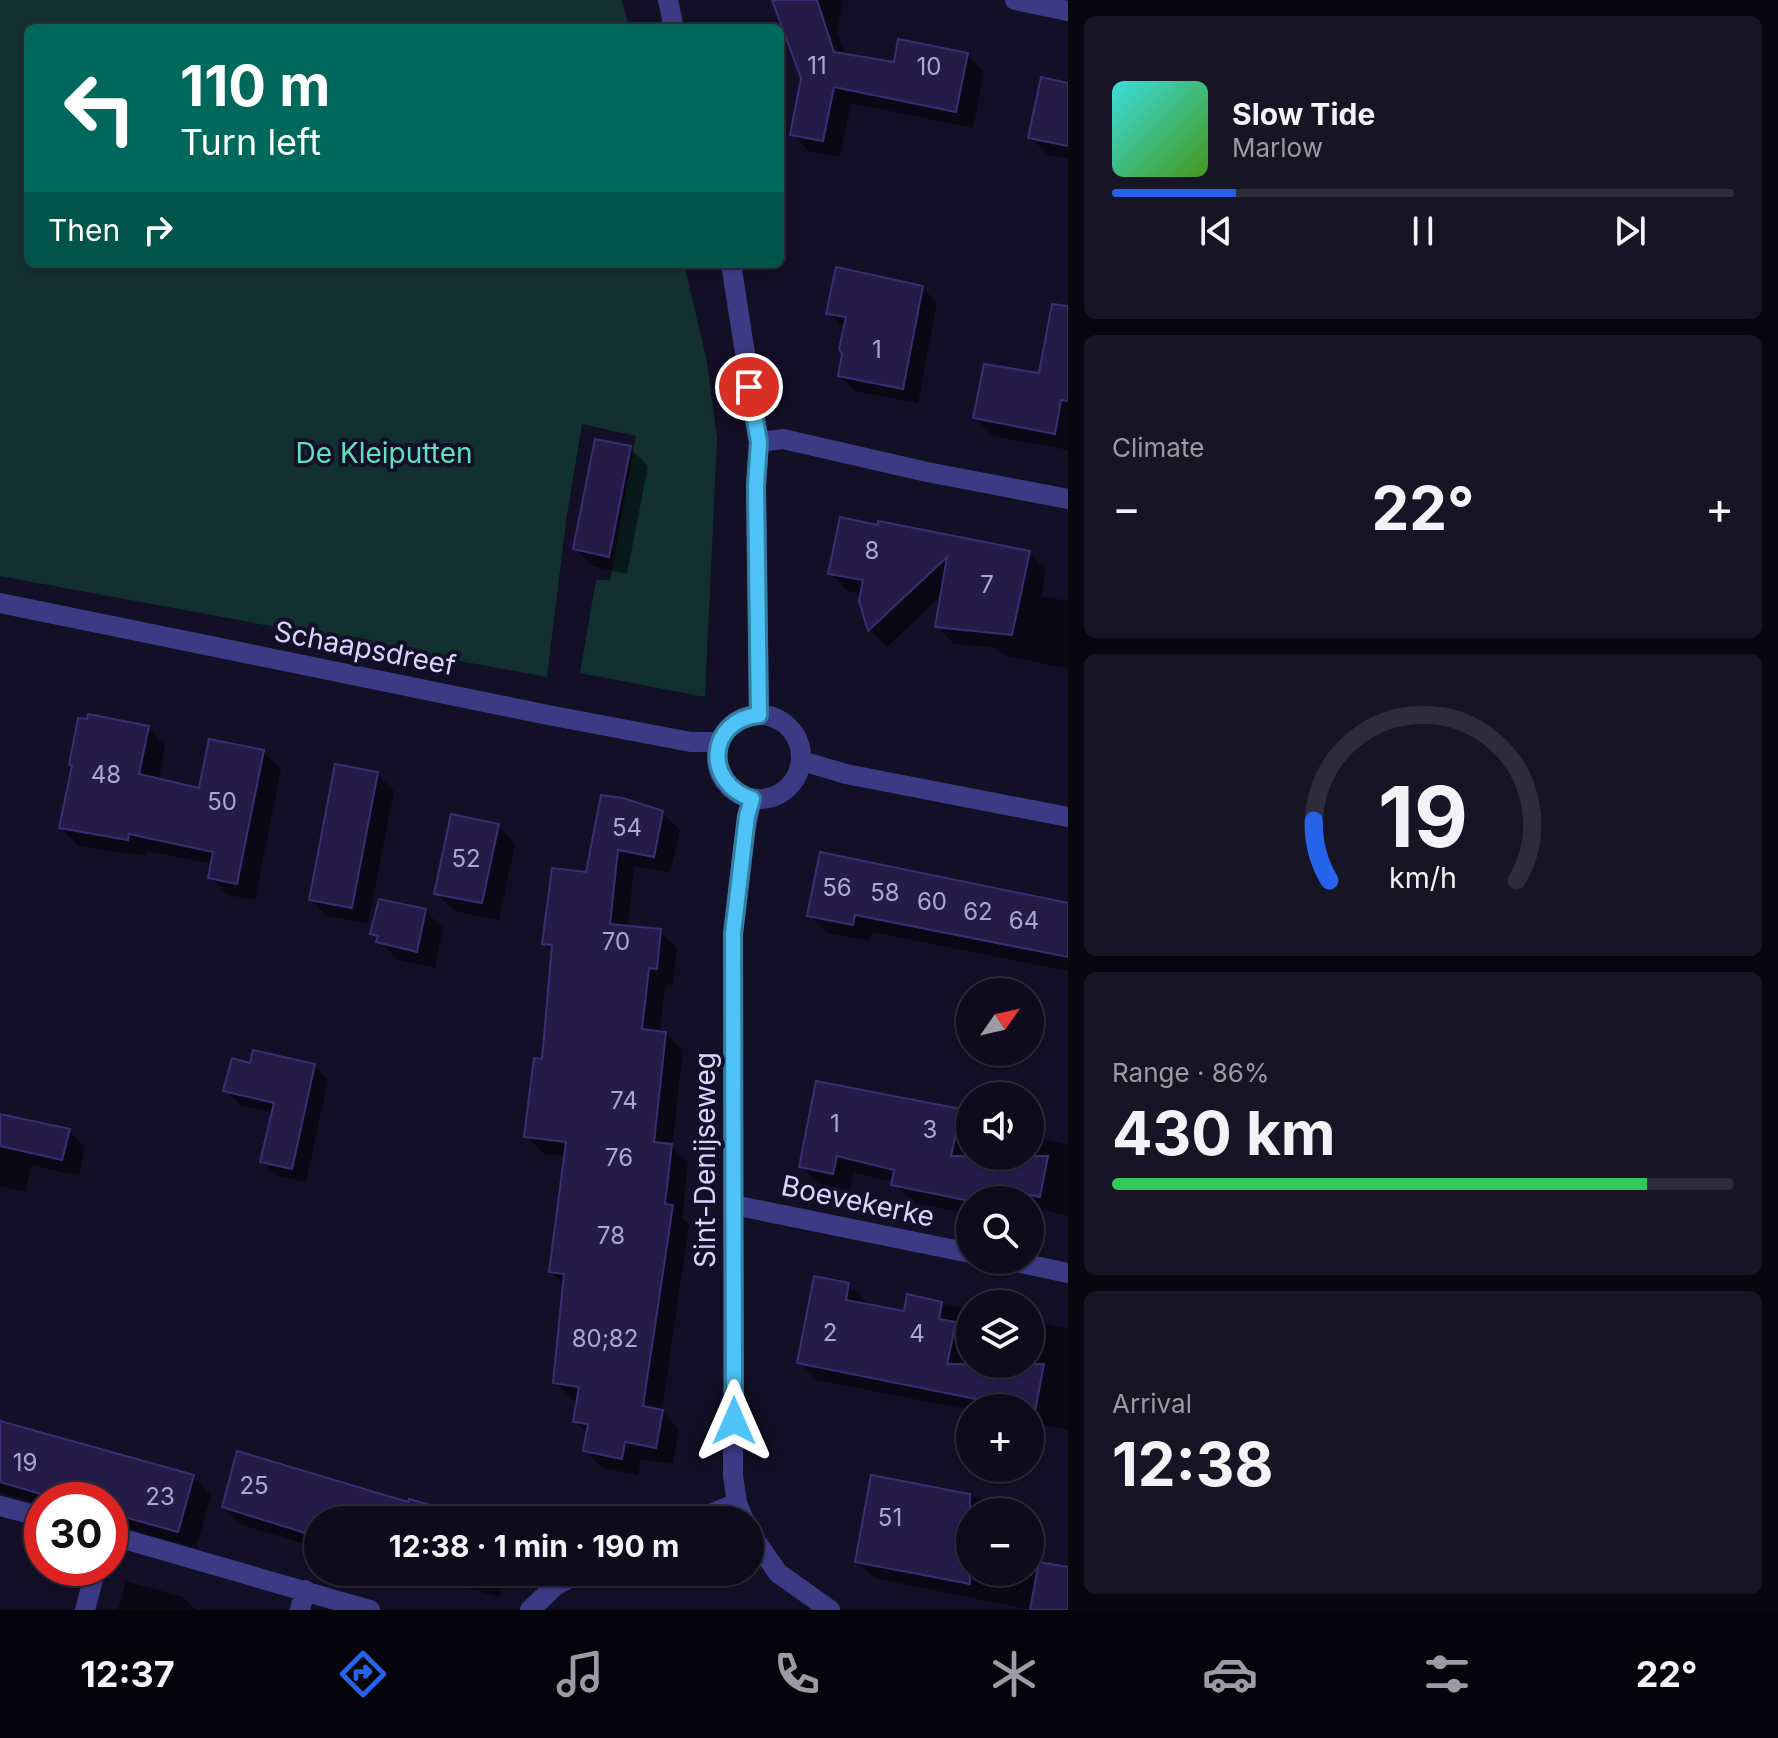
<!DOCTYPE html>
<html lang="en">
<head>
<meta charset="utf-8">
<style>
  :root { --surface:#0e0b1c; --page:#171425; --text:#f1f3f6; --muted:#9b9ba3; --line:#2e2b3b; --accent:#2563eb }
  body { margin:0; font-family:Inter,sans-serif; background:var(--page); color:var(--text); height:100vh; display:flex; flex-direction:column; font-size:30px; white-space:nowrap }
  * { box-sizing:border-box; margin:0 }
  p { font-size:26px; color:var(--muted) }
  .icon { flex:none; width:44px; height:44px; fill:none; stroke:currentColor; stroke-width:2; stroke-linecap:round; stroke-linejoin:round }
  .map { position:relative; flex:1; overflow:hidden }
  .drawer { display:flex; flex-direction:column; gap:16px; padding:16px; background:#08060f; width:710px }
  .drawer>* { flex:none }
  .top-card { position:absolute; left:24px; top:24px; width:760px; height:244px; border-radius:12px; box-shadow:0 2px 6px #0004,0 0 0 2px var(--line); background:#00695c; color:#fff; overflow:hidden }
  .needle { width:52px; rotate:56deg }
  .controls { position:absolute; left:956px; top:978px; display:grid; gap:16px }
  .controls a { display:grid; place-items:center; width:88px; height:88px; border-radius:50%; background:var(--surface); box-shadow:0 2px 6px #0004,0 0 0 2px var(--line); font-size:40px }
  .speed { position:absolute; left:24px; top:1482px; display:flex; gap:16px; font-size:40px; font-weight:700; text-align:center }
  .speed>* { display:grid; place-content:center; width:104px; height:104px; border-radius:50%; background:var(--surface); box-shadow:0 2px 6px #0004,0 0 0 2px var(--line); line-height:1 }
  .speed .limit { border:12px solid #d22; background:#fff; color:#111 }
  .pin { position:absolute; display:grid; place-items:center; width:68px; height:68px; color:#fff; margin:-34px; border:4px solid #fff; border-radius:50%; box-shadow:0 2px 8px #0007 }
  .me { position:absolute; width:88px; margin:-44px; rotate:0deg; stroke-linejoin:round; filter:drop-shadow(0 0 6px #0008) }
  .turn { display:flex; align-items:center; gap:28px; height:168px; padding:0 24px; font-size:36px }
  .turn .icon { width:104px; height:104px; stroke-width:2.5 }
  .turn b { display:block; font-size:56px; line-height:68px }
  .then { display:flex; align-items:center; height:76px; padding:0 24px; background:#0003; gap:16px; font-size:30px }
  .big { font-size:60px; font-weight:700; line-height:1.1 }
  .drawer .widget { flex:1; display:flex; flex-direction:column; justify-content:center; gap:12px; min-width:0; padding:0 28px; border-radius:12px; background:var(--page) }
  .drawer .dial { align-items:center; gap:0 }
  .dial svg { height:208px; overflow:visible; fill:none; stroke:var(--line); stroke-width:7; stroke-linecap:round; text-anchor:middle }
  .dial text { fill:var(--text); stroke:none }
  .song { display:flex; align-items:center; gap:24px }
  .cover { width:96px; height:96px; border-radius:12px; background:linear-gradient(135deg,hsl(180 70% 55%),hsl(100 70% 35%)) }
  .played { height:8px; border-radius:4px; background:linear-gradient(90deg,var(--accent) 20%,var(--line) 20%) }
  .keys { display:flex; justify-content:space-around; direction:ltr }
  .heat { display:flex; justify-content:space-between; align-items:center; font-size:44px; direction:ltr }
  .charge { height:12px; border-radius:6px; background:linear-gradient(90deg,#34c759 86%,var(--line) 0) }
  .trip { position:absolute; left:304px; top:1506px; width:460px; height:80px; border-radius:40px; background:var(--surface); box-shadow:0 2px 6px #0004,0 0 0 2px var(--line); font-weight:700; line-height:80px; text-align:center }
  .tabs { display:flex; height:128px; justify-content:space-around; align-items:center; background:#06040b; color:var(--muted) }
  .tabs .icon { width:56px; height:56px }
  .tabs .on { color:var(--accent) }
  .tabs b { font-size:36px; color:var(--text) }
  main { display:flex; flex:1; min-height:0 }
  .map>svg:first-child { display:block }
  .green { fill:#12302f }
  .shadow { fill:#0007 }
  .building { fill:#241b47; stroke:#3b2d73; stroke-width:2 }
  .lines { fill:none; stroke-linecap:round; stroke-linejoin:round }
  .minor { stroke:#3d3a85; stroke-width:20 }
  .route-casing { stroke:#337fa1; stroke-width:20 }
  .route { stroke:#4fc3f7; stroke-width:14 }
  .labels { text-anchor:middle; stroke-width:8; stroke-linejoin:round; paint-order:stroke }
  .number-label { font-size:24px; fill:#aca6d1 }
  .park-label { font-size:28px; fill:#5fe0c0; stroke:#130f26 }
  .street-label { font-size:28px; fill:#d9d4ff; stroke:#130f26 }
</style>
</head>
<body>
<main>
<div class="map">
<svg width="1068" height="1610" viewBox="0 0 1068 1610">
  <rect width="100%" height="100%" fill="#130f26"/>
  <path class="green" d="M 0,0 L 622,0 L 629,28 L 28,28 L 28,264 L 684,264 L 707,362 L 717,438 L 705,697 L 580,673 L 596,580 L 610,580 L 636,436 L 582,424 L 566,521 L 547,677 L 0,576 Z"/>
  <path class="shadow" d="M 776,0 L 843,0 L 837,31 L 845,56 L 895,64 L 967,55 L 984,72 L 973,128 L 851,103 L 840,157 L 809,151 L 792,134 L 803,78 Z
    M 1068,85 L 1068,159 L 1048,155 L 1031,137 Z
    M 922,287 L 937,303 L 918,403 L 855,391 L 840,376 L 844,354 L 844,328 L 829,313 Z
    M 1068,364 L 1068,450 L 993,436 L 975,418 L 1041,375 Z
    M 630,448 L 648,466 L 627,574 L 593,566 L 575,548 Z
    M 842,520 L 1029,553 L 1046,571 L 1041,596 L 1068,601 L 1068,669 L 1004,655 L 997,648 L 954,644 L 937,626 L 942,595 L 887,647 L 870,630 L 861,601 L 863,594 L 848,591 L 830,573 Z
    M 148,728 L 165,746 L 159,781 L 201,791 L 263,752 L 281,769 L 255,900 L 228,895 L 210,877 L 213,864 L 147,851 L 146,856 L 79,846 L 61,828 Z
    M 377,774 L 394,791 L 368,923 L 327,916 L 311,899 Z
    M 662,813 L 680,830 L 670,873 L 634,866 L 628,928 L 660,931 L 677,948 L 673,985 L 665,984 L 660,1033 L 666,1033 L 683,1051 L 672,1147 L 688,1163 L 682,1218 L 689,1224 L 662,1411 L 679,1429 L 673,1464 L 641,1459 L 638,1475 L 602,1468 L 585,1450 L 588,1434 L 575,1421 L 579,1400 L 573,1400 L 555,1382 L 565,1285 L 551,1271 L 566,1156 L 544,1154 L 526,1136 L 544,1061 L 553,952 L 544,943 L 587,874 Z
    M 498,826 L 515,844 L 499,920 L 454,911 L 436,893 Z
    M 1068,905 L 1068,971 L 872,932 L 870,941 L 827,933 L 809,915 Z
    M 425,911 L 443,928 L 435,968 L 396,959 L 373,933 Z
    M 251,1065 L 314,1065 L 328,1080 L 306,1182 L 277,1176 L 262,1162 L 274,1113 L 240,1105 L 226,1090 Z
    M 960,1111 L 970,1121 L 970,1156 L 1030,1156 L 1030,1136 L 1068,1145 L 1068,1216 L 1033,1208 L 1030,1224 L 1030,1200 L 970,1200 L 970,1214 L 911,1202 L 894,1182 L 854,1173 L 850,1190 L 819,1184 L 801,1166 Z
    M 0,1116 L 69,1131 L 85,1147 L 79,1176 L 32,1165 L 25,1192 L 0,1186 Z
    M 848,1285 L 866,1302 L 865,1306 L 905,1314 L 909,1297 L 970,1309 L 970,1364 L 1030,1364 L 1030,1321 L 1068,1329 L 1068,1430 L 1030,1422 L 1030,1408 L 970,1408 L 970,1410 L 817,1380 L 799,1362 Z
    M 0,1423 L 193,1477 L 211,1495 L 196,1548 L 110,1524 L 110,1500 L 42,1500 L 42,1505 L 0,1493 Z
    M 873,1477 L 1015,1505 L 1021,1512 L 970,1512 L 970,1572 L 1030,1572 L 1030,1562 L 1068,1569 L 1068,1610 L 1032,1610 L 874,1578 L 857,1561 Z
    M 409,1505 L 478,1520 L 318,1520 L 318,1548 L 242,1525 L 224,1507 Z
    M 412,1572 L 506,1572 L 499,1597 Z
    M 126,1581 L 183,1597 L 196,1610 L 118,1610 Z"/>
  <path class="building" d="M 772,0 L 817,0 L 834,52 L 894,62 L 898,39 L 968,53 L 956,112 L 834,87 L 823,141 L 790,135 L 801,78 Z
    M 1041,77 L 1068,83 L 1068,146 L 1028,138 Z
    M 836,267 L 923,286 L 903,389 L 838,376 L 842,354 L 839,349 L 846,317 L 826,314 Z
    M 1052,304 L 1068,306 L 1068,401 L 1061,400 L 1055,434 L 973,418 L 984,364 L 1039,373 Z
    M 595,439 L 631,446 L 609,557 L 573,549 Z
    M 840,517 L 878,525 L 878,521 L 1030,551 L 1012,635 L 935,627 L 947,557 L 868,631 L 859,601 L 863,580 L 828,574 Z
    M 88,714 L 149,726 L 139,774 L 199,788 L 209,739 L 264,750 L 237,884 L 208,878 L 213,852 L 129,834 L 128,840 L 59,828 L 72,766 L 69,765 L 78,718 L 87,719 Z
    M 335,764 L 378,772 L 352,908 L 309,900 Z
    M 601,795 L 623,798 L 663,811 L 654,857 L 618,850 L 610,924 L 661,929 L 657,969 L 649,968 L 642,1029 L 666,1032 L 654,1142 L 672,1144 L 665,1204 L 673,1205 L 643,1406 L 663,1410 L 656,1448 L 625,1442 L 622,1459 L 583,1451 L 588,1424 L 573,1422 L 579,1387 L 553,1383 L 564,1274 L 549,1272 L 566,1142 L 524,1137 L 534,1058 L 542,1059 L 552,945 L 542,944 L 552,868 L 586,872 Z
    M 451,814 L 499,824 L 482,903 L 434,894 Z
    M 820,852 L 1068,903 L 1068,957 L 855,915 L 853,925 L 807,916 Z
    M 379,899 L 426,909 L 417,952 L 376,942 L 378,936 L 370,934 Z
    M 253,1050 L 315,1064 L 292,1169 L 260,1162 L 274,1103 L 223,1091 L 232,1058 L 250,1063 Z
    M 816,1081 L 961,1109 L 951,1156 L 1048,1156 L 1040,1197 L 1016,1192 L 1014,1200 L 965,1200 L 891,1185 L 894,1170 L 837,1156 L 833,1174 L 799,1167 Z
    M 0,1114 L 70,1129 L 62,1160 L 0,1146 Z
    M 814,1276 L 849,1283 L 846,1300 L 904,1311 L 907,1294 L 942,1302 L 939,1319 L 956,1322 L 947,1364 L 1044,1364 L 1035,1411 L 797,1363 Z
    M 0,1421 L 194,1475 L 178,1532 L 110,1513 L 110,1500 L 61,1500 L 0,1482 Z
    M 237,1451 L 408,1502 L 409,1499 L 486,1520 L 318,1520 L 318,1537 L 222,1507 Z
    M 871,1475 L 970,1494 L 970,1584 L 855,1562 Z
    M 1039,1562 L 1068,1567 L 1068,1610 L 1030,1610 Z
    M 453,1572 L 483,1572 L 481,1580 Z"/>
  <g class="lines">
    <path class="minor" d="M 668,0 L 674,28
      M 1015,0 L 1068,11
      M 731,264 L 759,442 L 756,486 L 759,715
      M 759,442 L 783,439 L 927,472 L 1068,499
      M 0,603 L 548,715 L 691,742 L 720,742
      M717 757a42 42 0 1 1 84 0a42 42 0 1 1-84 0Z
      M 802,761 L 846,774 L 1068,817
      M 734,1205 L 970,1253
      M 1006,1260 L 1068,1273
      M 0,1506 L 42,1517
      M 696,1520 L 737,1503
      M 744,1520 L 737,1503 L 733,1476 L 733,934 L 745,832 L 752,799
      M 750,1533 L 778,1573 L 830,1610
      M 110,1535 L 370,1610
      M 85,1610 L 96,1568
      M 300,1610 L 305,1590
      M 530,1610 L 554,1587 L 579,1572"/>
  </g>
  <g class="lines">
    <defs>
      <path id="route" d="M 734,1421 L 733,934 L 747,816 L 752,799 C 703,783 707,720 759,715 L 756,486 L 759,442 L 749,387"/>
    </defs>
    <use href="#route" class="route-casing"/>
    <use href="#route" class="route"/>
  </g>
  <g class="labels">
    <g class="number-label">
      <text x="817" y="74">11</text>
      <text x="929" y="75">10</text>
      <text x="877" y="358">1</text>
      <text x="872" y="559">8</text>
      <text x="987" y="593">7</text>
      <text x="106" y="783">48</text>
      <text x="222" y="810">50</text>
      <text x="627" y="836">54</text>
      <text x="466" y="867">52</text>
      <text x="837" y="896">56</text>
      <text x="885" y="901">58</text>
      <text x="932" y="910">60</text>
      <text x="978" y="920">62</text>
      <text x="1024" y="929">64</text>
      <text x="616" y="950">70</text>
      <text x="624" y="1109">74</text>
      <text x="835" y="1132">1</text>
      <text x="930" y="1138">3</text>
      <text x="619" y="1166">76</text>
      <text x="611" y="1244">78</text>
      <text x="830" y="1341">2</text>
      <text x="917" y="1342">4</text>
      <text x="605" y="1347">80;82</text>
      <text x="25" y="1471">19</text>
      <text x="254" y="1494">25</text>
      <text x="160" y="1505">23</text>
      <text x="890" y="1526">51</text>
    </g>
    <g class="park-label">
      <text x="384" y="463">De Kleiputten</text>
    </g>
    <g class="street-label">
      <text transform="translate(365 648) rotate(11)" y="10">Schaapsdreef</text>
      <text transform="translate(705 1160) rotate(-90)" y="10">Sint-Denijseweg</text>
      <text transform="translate(858 1201) rotate(12)" y="10">Boevekerke</text>
    </g>
  </g>
</svg>
<div class="controls">
<a><svg class="needle" viewBox="-14 -14 28 28"><path d="M0-13l5 13h-10z" fill="#e53935"/><path d="M0 13l5-13h-10z" fill="#9b9ba3"/></svg></a>
<a><svg class="icon" aria-label="sound" viewBox="0 0 24 24"><path d="M4 9h4l5-4v14l-5-4H4zM17 9q2 3 0 6"/></svg></a>
<a><svg class="icon" aria-label="search" viewBox="0 0 24 24"><circle cx="10" cy="10" r="6"/><path d="M15 15l6 6"/></svg></a>
<a><svg class="icon" aria-label="layers" viewBox="0 0 24 24"><path d="M12 4l9 5-9 5-9-5zM3 14l9 5 9-5"/></svg></a>
<a>+</a>
<a>−</a>
</div>
<div class="speed"><div class="limit">30</div></div>
<div class="pin" style="left:749px;top:387px;background:#d93025"><svg class="icon" aria-label="arrive" viewBox="0 0 24 24"><path d="M6 21V4h12l-3 4 3 4H6"/></svg></div>
<svg class="me" style="left:734px;top:1421px" viewBox="-20 -20 40 40"><path d="M0-17L14 15 0 8-14 15z" fill="#4fc3f7" stroke="#fff" stroke-width="4"/></svg>
<div class="trip">12:38 · 1 min · 190 m</div>
<div class="top-card">
<div class="turn"><svg class="icon" aria-label="left" viewBox="0 0 24 24"><path d="M17 20v-9H6M10 6l-5 5 5 5"/></svg><div><b>110 m</b>Turn left</div></div>
<div class="then">Then<svg class="icon" aria-label="right" viewBox="0 0 24 24"><path d="M7 20v-9h11M14 6l5 5-5 5"/></svg></div>
</div>
</div>
<section class="drawer">
<div class="widget">
<div class="song"><i class="cover"></i><div><b>Slow Tide</b><p>Marlow</p></div></div>
<div class="played"></div>
<div class="keys"><svg class="icon" aria-label="previous" viewBox="0 0 24 24"><path d="M18 5L8 12l10 7zM5 5v14"/></svg><svg class="icon" aria-label="pause" viewBox="0 0 24 24"><path d="M8 5v14M16 5v14"/></svg><svg class="icon" aria-label="next" viewBox="0 0 24 24"><path d="M6 5l10 7-10 7zM19 5v14"/></svg></div>
</div>
<div class="widget"><p>Climate</p>
<div class="heat"><a>−</a><b class="big">22°</b><a>+</a></div>
</div>
<div class="widget dial"><svg viewBox="0 0 100 80">
<path d="M14 69A42 42 0 1 1 86 69"/>
<path d="M14 69A42 42 0 0 1 8 46" stroke="#2563eb"/>
<text x="50" y="56" font-size="32" font-weight="700">19</text>
<text x="50" y="72" font-size="11">km/h</text>
</svg></div>
<div class="widget"><p>Range · 86%</p><b class="big">430 km</b><div class="charge"></div></div>
<div class="widget"><p>Arrival</p><b class="big">12:38</b></div>
</section>
</main>
<nav class="tabs">
<b>12:37</b>
<svg class="icon on" aria-label="directions" viewBox="0 0 24 24"><path d="M12 3l9 9-9 9-9-9zM9 14v-3h6M13 9l2 2-2 2"/></svg>
<svg class="icon" aria-label="music" viewBox="0 0 24 24"><path d="M9 18V5l10-2v13"/><circle cx="6" cy="18" r="3"/><circle cx="16" cy="16" r="3"/></svg>
<svg class="icon" aria-label="phone" viewBox="0 0 24 24"><path d="M5 4h4l2 5-3 2q2 4 5 5l2-3 5 2v4C11 20 4 13 5 4z"/></svg>
<svg class="icon" aria-label="climate" viewBox="0 0 24 24"><path d="M12 3v18M4 7l16 10M4 17L20 7"/></svg>
<svg class="icon" aria-label="car" viewBox="0 0 24 24"><path d="M5 17H2v-5l4-1 3-4h7l3 4 3 1v5h-3M9 17h6M6 11h13"/><circle cx="7" cy="17" r="2"/><circle cx="17" cy="17" r="2"/></svg>
<svg class="icon" aria-label="filters" viewBox="0 0 24 24"><path d="M4 7h16M4 17h16"/><circle cx="9" cy="7" r="2"/><circle cx="15" cy="17" r="2"/></svg>
<b>22°</b>
</nav>
</body>
</html>
